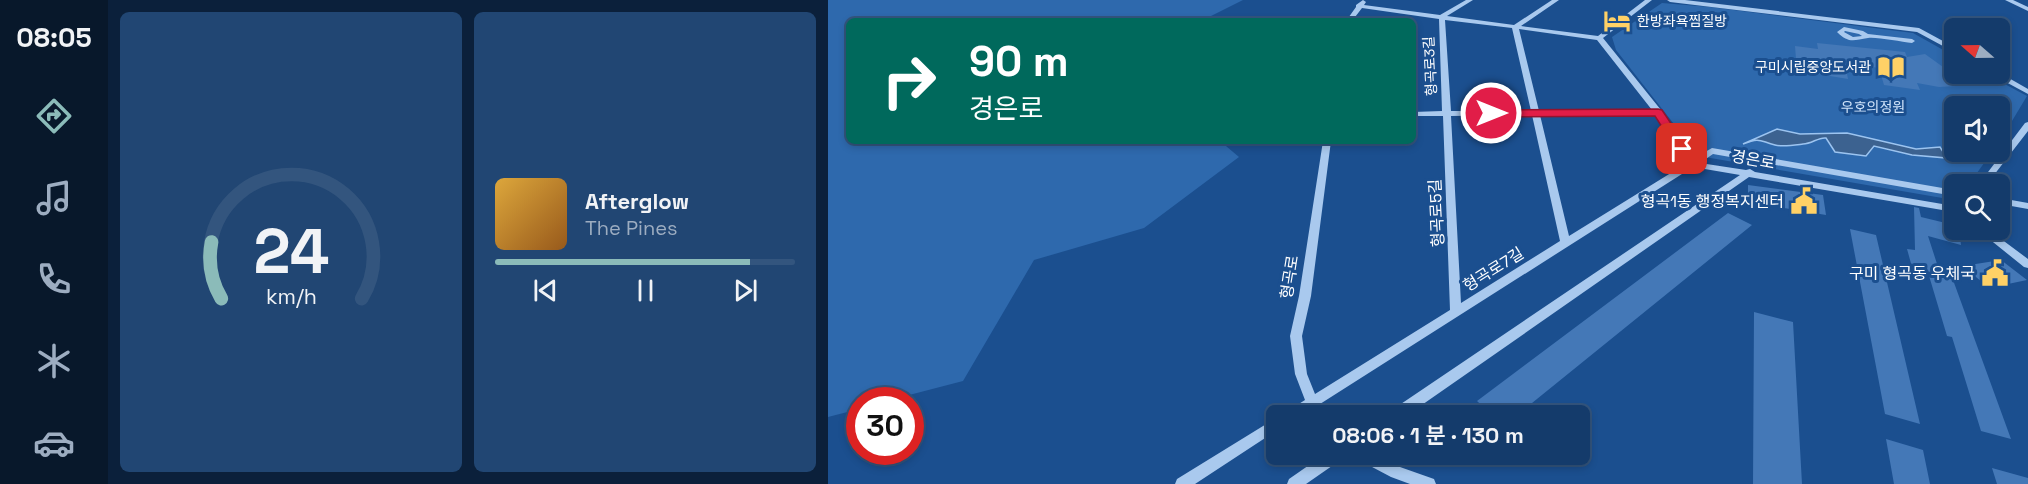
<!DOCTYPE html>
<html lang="ko">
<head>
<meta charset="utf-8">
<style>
  :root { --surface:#143b6b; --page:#214673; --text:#f1f3f6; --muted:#9dadc1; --line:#33557e; --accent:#8bbbb9 }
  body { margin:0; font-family:"Space Grotesk","Noto Sans KR",sans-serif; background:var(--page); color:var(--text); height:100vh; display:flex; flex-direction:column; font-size:22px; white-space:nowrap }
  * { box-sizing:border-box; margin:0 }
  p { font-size:20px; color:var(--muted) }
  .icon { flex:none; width:33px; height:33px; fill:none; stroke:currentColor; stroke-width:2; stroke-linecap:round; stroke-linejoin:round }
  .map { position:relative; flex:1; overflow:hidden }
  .side { display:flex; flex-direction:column; gap:12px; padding:12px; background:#0b203b; width:720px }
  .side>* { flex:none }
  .banner { position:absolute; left:18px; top:18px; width:570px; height:126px; border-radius:9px; box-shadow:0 3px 9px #0003,0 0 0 2px var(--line); background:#00695c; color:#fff; overflow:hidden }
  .needle { width:39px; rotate:290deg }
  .buttons { position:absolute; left:1116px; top:18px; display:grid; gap:12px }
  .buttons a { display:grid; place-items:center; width:66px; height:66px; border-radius:9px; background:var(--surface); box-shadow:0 3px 9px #0003,0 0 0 2px var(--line); font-size:30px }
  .speed { position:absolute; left:18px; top:387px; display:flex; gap:12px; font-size:30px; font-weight:700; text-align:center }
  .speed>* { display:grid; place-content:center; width:78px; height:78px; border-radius:50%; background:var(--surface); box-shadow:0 3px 9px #0003,0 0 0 2px var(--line); line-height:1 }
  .speed .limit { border:9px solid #d22; background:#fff; color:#111 }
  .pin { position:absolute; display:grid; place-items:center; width:51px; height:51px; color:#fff; margin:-26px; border-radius:12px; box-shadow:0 3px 9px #0006 }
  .me { position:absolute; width:66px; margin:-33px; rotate:90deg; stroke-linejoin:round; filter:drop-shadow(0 0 4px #0008) }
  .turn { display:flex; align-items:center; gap:21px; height:126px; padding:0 24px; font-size:27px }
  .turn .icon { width:78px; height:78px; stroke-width:2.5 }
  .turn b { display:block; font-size:42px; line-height:51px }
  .side .card { flex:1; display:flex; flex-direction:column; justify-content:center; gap:9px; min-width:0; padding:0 21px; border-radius:9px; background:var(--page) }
  .side .dial { align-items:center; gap:0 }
  .dial svg { height:156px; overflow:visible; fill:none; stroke:var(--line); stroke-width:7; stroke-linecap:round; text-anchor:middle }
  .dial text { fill:var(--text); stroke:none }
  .song { display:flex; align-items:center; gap:18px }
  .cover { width:72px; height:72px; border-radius:9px; background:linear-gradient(135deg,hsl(40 70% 55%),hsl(30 70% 35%)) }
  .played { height:6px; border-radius:3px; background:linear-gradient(90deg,var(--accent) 85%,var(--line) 85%) }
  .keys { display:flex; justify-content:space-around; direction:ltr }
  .side .tiles { flex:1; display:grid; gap:12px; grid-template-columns:repeat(2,1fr) }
  .trip { position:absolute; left:438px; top:405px; width:324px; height:60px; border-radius:9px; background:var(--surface); box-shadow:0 3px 9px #0003,0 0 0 2px var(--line); font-weight:600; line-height:60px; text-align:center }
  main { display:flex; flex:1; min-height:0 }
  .tab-bar { display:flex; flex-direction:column; width:108px; justify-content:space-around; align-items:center; background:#08182b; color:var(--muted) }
  .tab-bar .icon { width:42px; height:42px }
  .tab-bar .on { color:var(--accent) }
  .tab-bar b { font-size:27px; color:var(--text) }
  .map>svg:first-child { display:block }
  .green { fill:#2e69ad }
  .water { fill:#3c6290; stroke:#9cc4f0; stroke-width:1.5 }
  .building { fill:#4478b7 }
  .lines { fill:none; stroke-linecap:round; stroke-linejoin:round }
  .minor { fill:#a9c9ee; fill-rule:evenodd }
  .route { fill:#e11d48; stroke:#92132f; stroke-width:1.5 }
  .labels { text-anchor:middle; stroke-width:6; stroke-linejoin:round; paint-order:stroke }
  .far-poi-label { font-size:14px; fill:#fff; stroke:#1b4f8f; text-anchor:start }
  .far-street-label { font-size:14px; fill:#fff; stroke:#1b4f8f }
  .far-park-label { font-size:14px; fill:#cfe3fa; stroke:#1b4f8f }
  .street-label { font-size:16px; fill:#fff; stroke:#1b4f8f }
  .poi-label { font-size:16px; fill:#fff; stroke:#1b4f8f; text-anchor:end }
</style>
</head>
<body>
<main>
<nav class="tab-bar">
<b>08:05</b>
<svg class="icon on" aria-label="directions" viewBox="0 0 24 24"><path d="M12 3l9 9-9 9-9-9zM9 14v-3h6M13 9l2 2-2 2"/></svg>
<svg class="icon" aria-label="music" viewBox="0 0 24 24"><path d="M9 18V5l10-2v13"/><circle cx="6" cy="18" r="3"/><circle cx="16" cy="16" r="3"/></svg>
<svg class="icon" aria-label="phone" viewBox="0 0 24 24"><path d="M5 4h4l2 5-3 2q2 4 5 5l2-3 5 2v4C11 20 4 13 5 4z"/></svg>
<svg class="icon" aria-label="climate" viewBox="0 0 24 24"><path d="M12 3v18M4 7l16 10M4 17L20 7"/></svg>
<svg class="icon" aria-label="car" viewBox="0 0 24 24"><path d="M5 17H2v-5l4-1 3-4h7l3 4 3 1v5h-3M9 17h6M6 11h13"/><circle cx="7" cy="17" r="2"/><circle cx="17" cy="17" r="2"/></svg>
</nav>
<section class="side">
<div class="tiles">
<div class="card dial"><svg viewBox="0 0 100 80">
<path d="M14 69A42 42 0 1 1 86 69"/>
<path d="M14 69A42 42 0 0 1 9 40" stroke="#8bbbb9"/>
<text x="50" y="56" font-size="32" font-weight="700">24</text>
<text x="50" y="72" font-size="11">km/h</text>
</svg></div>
<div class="card">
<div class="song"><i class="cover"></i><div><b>Afterglow</b><p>The Pines</p></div></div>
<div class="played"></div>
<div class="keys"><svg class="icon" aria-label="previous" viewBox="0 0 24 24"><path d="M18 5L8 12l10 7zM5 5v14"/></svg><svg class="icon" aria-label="pause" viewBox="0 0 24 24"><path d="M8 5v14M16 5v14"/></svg><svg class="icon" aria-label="next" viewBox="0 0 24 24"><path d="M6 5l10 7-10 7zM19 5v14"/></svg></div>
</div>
</div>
</section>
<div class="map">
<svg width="1200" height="484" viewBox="0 0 1200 484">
  <rect width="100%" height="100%" fill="#1b4f8f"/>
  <path class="green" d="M 0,0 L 415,0 L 373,21 L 21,21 L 21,116 L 16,117 L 21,118 L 21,141 L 392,141 L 411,157 L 316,228 L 206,260 L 135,381 L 62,400 L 32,400 L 31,409 L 0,417 Z
    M 834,3 L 882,7 L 1085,33 L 1126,56 L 1126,74 L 1158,74 L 1199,96 L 1172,141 L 1172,106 L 1126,106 L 1126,152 L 1164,152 L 1141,184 L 1126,184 L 1126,200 L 871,156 L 788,50 L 784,37 Z"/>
  <path class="water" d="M 949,129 L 972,134 L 1019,133 L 1088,149 L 1112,147 L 1119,158 L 1084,155 L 1046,146 L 1038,156 L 1007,152 L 998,138 C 990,137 984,144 975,144 C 967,145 955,147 947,145 C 931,141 933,137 915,144 Z"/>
  <path class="building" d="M 989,43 L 1077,52 L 1079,57 L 1097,54 L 1122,72 L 1128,77 L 1128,86 L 1111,87 L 1089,83 L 1092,90 L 1056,85 L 1051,68 L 1017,63 L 1020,79 L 990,74 L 988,62 L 968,59 L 967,46 L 990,49 Z
    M 920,185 L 995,195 L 998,215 L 920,202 Z
    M 1086,207 L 1091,208 L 1093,217 L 1126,225 L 1126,230 L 1131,230 L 1133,245 L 1100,236 L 1111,270 L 1121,269 L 1183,439 L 1153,431 L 1124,337 L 1119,336 L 1099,269 L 1084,267 L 1079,249 L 1087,250 Z
    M 900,213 L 924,225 L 688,416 L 665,416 L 649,401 Z
    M 1022,229 L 1048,235 L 1092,424 L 1057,414 Z
    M 1173,260 L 1199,280 L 1161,288 L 1135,266 Z
    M 926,312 L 965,322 L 974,484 L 925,484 Z
    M 1058,439 L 1095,450 L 1102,484 L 1066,484 Z
    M 1164,468 L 1200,478 L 1200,484 L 1169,484 Z"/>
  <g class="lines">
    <path class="minor" d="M 535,0 L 538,2 L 536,5 L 612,15 L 638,0 L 645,0 L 619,16 L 686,25 L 724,0 L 731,0 L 693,26 L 770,36 L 817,0 L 824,0 L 775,38 L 833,110 L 865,159 L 884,148 L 1126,190 L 1126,196 L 885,154 L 872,163 L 918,170 L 922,169 L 927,172 L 1126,206 L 1126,212 L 921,177 L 578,416 L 559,416 L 561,412 L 912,175 L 865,167 L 492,404 L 499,416 L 485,416 L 482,411 L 475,416 L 456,416 L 458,412 L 477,400 L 467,374 L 462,336 L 471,296 L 495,141 L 503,141 L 483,296 L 474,336 L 479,374 L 487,394 L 622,310 L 615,116 L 585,116 L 585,112 L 614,111 L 611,19 L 534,8 L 524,21 L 518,21 L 528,7 L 528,5 ZM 617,20 L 684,28 L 703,111 L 623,111 ZM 691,29 L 769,40 L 824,110 L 711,111 ZM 828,114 L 859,163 L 741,236 L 712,115 ZM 704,115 L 732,241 L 633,303 L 623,116 Z
      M 839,0 L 857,0 L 1091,28 L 1126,47 L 1126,52 L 1089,32 L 842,2 Z
      M 1177,0 L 1185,0 L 1200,7 L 1200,11 Z
      M 1016,27 L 1035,31 L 1040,34 L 1084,39 L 1087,41 L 1084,43 C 1073,42 1050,37 1040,38 C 1026,40 1021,44 1009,32 ZM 1017,31 L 1031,34 L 1034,36 L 1025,37 L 1016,32 Z
      M 1172,73 L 1200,89 L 1200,94 L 1163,74 Z
      M 1200,122 L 1200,131 L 1159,184 L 1151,184 L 1197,123 Z
      M 1172,198 L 1200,203 L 1200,209 L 1172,204 Z
      M 1150,230 L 1161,230 L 1200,259 L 1200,268 L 1196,267 Z
      M 448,418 L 448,431 L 367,484 L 347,484 L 349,479 Z
      M 497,454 L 516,454 L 514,459 L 478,484 L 459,484 L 461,479 Z
      M 527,454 L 549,454 L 572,467 L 606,479 L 608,484 L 582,484 L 563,477 L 529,459 Z"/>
  </g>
  <path class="route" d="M 830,109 L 834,110 L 860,149 L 858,152 L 850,152 L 827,116 L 663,117 L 658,113 L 663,110 Z"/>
  <defs>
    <symbol id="hotel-bare" viewBox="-9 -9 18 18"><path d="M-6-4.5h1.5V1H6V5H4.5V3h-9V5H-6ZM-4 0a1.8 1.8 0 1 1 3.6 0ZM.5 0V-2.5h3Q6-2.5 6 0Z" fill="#ffd166" stroke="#1b4f8f" stroke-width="2.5" paint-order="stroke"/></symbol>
    <symbol id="library-bare" viewBox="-9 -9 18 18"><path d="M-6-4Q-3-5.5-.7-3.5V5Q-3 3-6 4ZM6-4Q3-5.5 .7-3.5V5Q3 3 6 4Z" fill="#ffd166" stroke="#1b4f8f" stroke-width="2.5" paint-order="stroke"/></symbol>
    <symbol id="civic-bare" viewBox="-9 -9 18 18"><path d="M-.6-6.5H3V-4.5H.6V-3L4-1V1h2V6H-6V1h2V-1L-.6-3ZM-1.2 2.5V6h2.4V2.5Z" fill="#ffd166" stroke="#1b4f8f" stroke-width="2.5" paint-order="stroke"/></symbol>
  </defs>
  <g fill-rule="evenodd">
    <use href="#hotel-bare" x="770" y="2" width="38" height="38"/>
    <use href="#library-bare" x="1044" y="48" width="38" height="38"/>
    <use href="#civic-bare" x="957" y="182" width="38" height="38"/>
    <use href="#civic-bare" x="1148" y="254" width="38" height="38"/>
  </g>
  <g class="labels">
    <g class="far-poi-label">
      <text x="809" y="26">한방좌욕찜질방</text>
      <text x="1043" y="72" text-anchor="end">구미시립중앙도서관</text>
    </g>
    <g class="far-street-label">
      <text transform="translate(602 66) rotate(-93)" y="5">형곡로3길</text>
    </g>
    <g class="far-park-label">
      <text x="1045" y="112">우호의정원</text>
    </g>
    <g class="street-label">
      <text transform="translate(925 159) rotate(10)" y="6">경은로</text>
      <text transform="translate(608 213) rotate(-93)" y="6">형곡로5길</text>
      <text transform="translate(665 269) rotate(-32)" y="6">형곡로7길</text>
      <text transform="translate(461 277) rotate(-81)" y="6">형곡로</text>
    </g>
    <g class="poi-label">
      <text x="956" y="207">형곡1동 행정복지센터</text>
      <text x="1147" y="279">구미 형곡동 우체국</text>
    </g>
  </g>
</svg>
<div class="buttons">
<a><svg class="needle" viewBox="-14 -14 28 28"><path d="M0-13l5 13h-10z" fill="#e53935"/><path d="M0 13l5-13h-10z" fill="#9dadc1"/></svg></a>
<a><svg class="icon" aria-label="sound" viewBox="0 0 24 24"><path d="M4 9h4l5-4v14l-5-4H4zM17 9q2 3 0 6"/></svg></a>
<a><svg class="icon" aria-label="search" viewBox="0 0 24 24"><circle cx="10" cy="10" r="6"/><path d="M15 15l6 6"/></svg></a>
</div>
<div class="speed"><div class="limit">30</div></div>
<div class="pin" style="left:854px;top:149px;background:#d93025"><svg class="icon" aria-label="arrive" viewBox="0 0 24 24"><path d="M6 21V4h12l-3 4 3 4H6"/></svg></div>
<svg class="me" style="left:663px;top:113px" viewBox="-20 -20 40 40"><circle r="17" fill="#e11d48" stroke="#fff" stroke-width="3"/><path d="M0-11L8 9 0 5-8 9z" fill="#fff"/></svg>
<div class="trip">08:06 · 1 분 · 130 m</div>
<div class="banner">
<div class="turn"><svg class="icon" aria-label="right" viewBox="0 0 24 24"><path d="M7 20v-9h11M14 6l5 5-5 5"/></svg><div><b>90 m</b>경은로</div></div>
</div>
</div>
</main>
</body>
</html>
